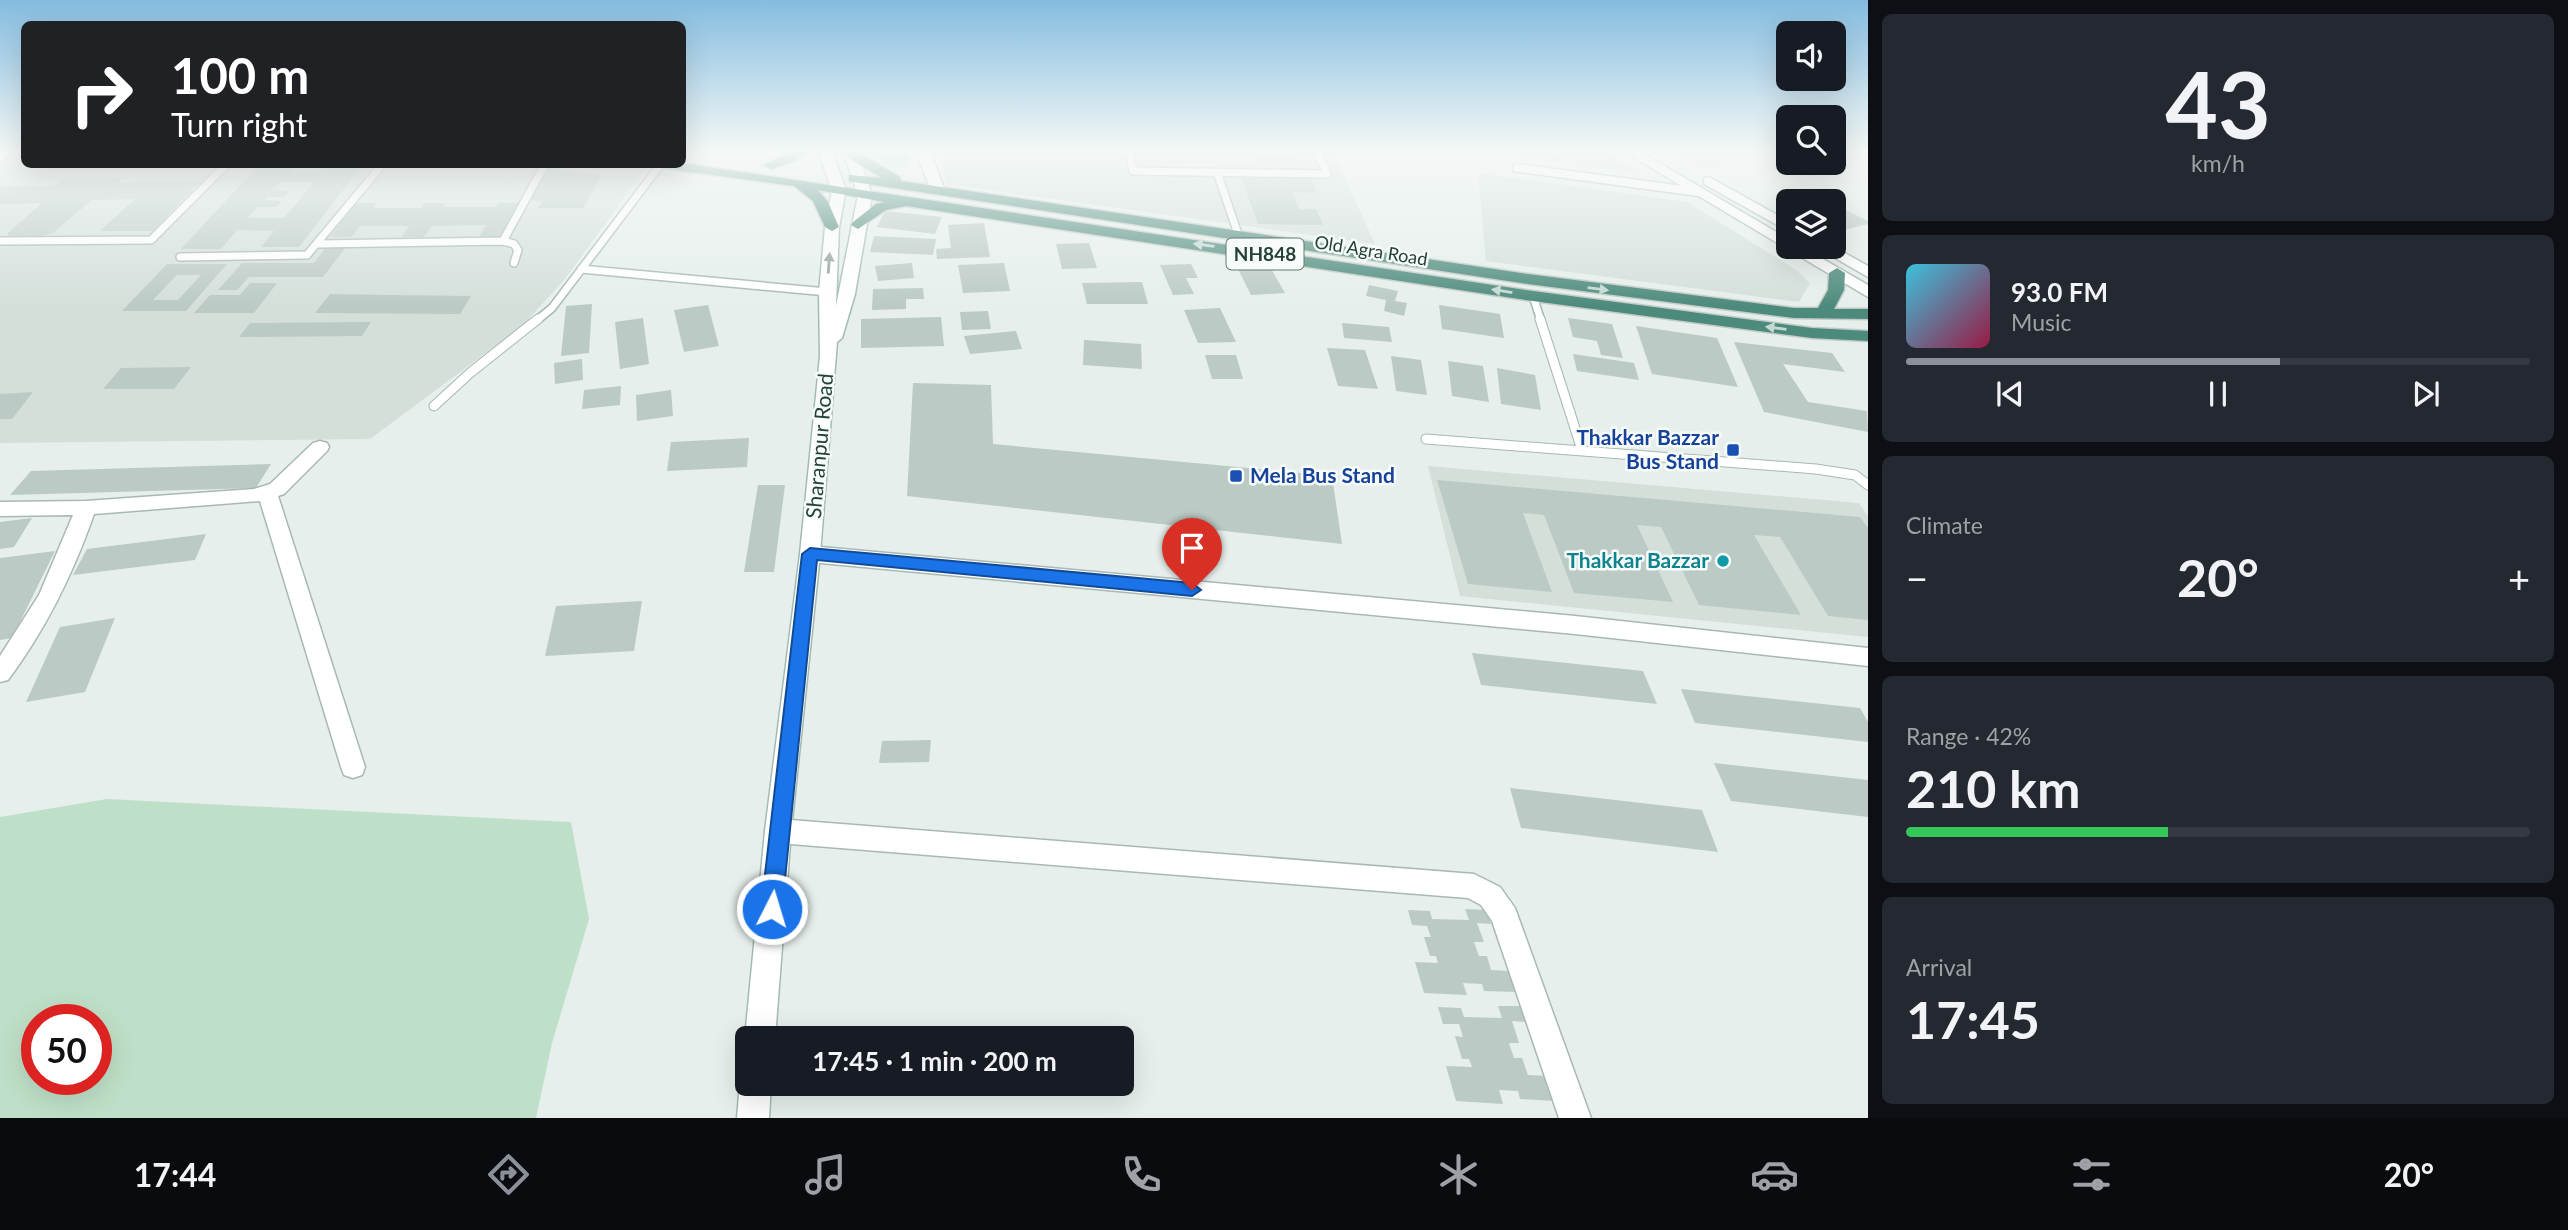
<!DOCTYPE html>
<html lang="en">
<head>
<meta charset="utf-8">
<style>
  :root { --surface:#171b24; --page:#242831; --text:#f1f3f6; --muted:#9ea1a6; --line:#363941; --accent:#8c9099 }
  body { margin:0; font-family:Lato,sans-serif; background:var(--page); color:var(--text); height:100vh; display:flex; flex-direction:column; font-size:26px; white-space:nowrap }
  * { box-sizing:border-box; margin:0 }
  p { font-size:23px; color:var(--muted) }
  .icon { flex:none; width:38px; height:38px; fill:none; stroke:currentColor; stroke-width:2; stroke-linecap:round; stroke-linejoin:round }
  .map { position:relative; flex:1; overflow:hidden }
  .panel { display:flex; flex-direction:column; gap:14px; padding:14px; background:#0d0f14; width:700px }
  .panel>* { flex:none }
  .hud { position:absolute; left:21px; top:21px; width:665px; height:147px; border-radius:10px; box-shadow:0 7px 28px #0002; background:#202124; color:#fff; overflow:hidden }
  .buttons { position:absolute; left:1776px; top:21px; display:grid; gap:14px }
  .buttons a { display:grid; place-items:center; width:70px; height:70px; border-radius:10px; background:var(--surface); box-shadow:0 7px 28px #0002; font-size:35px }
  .speed { position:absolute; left:21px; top:1004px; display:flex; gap:14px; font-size:35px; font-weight:700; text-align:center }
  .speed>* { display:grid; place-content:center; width:91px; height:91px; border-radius:50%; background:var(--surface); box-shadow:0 7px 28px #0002; line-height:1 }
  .speed .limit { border:10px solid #d22; background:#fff; color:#111 }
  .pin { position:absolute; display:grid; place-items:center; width:60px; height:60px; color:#fff; margin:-72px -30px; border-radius:50% 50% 50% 0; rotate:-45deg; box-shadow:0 0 7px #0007 }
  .pin .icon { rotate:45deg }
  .me { position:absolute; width:77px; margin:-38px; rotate:5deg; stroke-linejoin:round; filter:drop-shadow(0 0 5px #0008) }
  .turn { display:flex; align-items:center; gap:24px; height:147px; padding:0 35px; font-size:32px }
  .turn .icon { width:91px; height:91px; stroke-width:2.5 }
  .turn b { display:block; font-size:49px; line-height:60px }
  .big { font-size:52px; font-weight:700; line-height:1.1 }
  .panel .widget { flex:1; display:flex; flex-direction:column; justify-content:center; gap:10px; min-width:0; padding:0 24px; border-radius:10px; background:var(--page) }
  .panel .dial { align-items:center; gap:0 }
  .dial b { font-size:91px; line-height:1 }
  .song { display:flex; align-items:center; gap:21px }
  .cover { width:84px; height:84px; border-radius:10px; background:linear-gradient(135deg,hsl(190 70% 55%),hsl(340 70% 35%)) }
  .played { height:7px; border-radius:4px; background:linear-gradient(90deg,var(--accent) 60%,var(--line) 60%) }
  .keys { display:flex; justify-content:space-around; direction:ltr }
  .heat { display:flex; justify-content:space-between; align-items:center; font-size:38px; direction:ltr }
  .charge { height:10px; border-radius:5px; background:linear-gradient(90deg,#34c759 42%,var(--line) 0) }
  .trip { position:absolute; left:735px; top:1026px; width:399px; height:70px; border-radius:10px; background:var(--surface); box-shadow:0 7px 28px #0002; font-weight:700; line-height:70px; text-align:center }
  .tab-bar { display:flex; height:112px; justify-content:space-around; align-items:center; background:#090b0e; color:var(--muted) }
  .tab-bar .icon { width:49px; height:49px }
  .tab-bar .selected { color:var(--accent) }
  .tab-bar b { font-size:32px; color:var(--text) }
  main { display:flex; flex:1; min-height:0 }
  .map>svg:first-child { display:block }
  .built { fill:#d4dfda }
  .green { fill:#bfe0c8; fill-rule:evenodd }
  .building { fill:#bbcac4; fill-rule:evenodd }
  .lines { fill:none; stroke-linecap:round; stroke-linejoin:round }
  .service-far1-casing { stroke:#a8b8b2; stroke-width:10 }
  .service-casing { stroke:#a8b8b2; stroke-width:11 }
  .minor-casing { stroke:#a8b8b2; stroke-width:3 }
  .tertiary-casing { stroke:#a8b8b2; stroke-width:3 }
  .secondary-casing { stroke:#a4bbb3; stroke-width:3 }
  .trunk-casing { stroke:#c2cac8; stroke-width:3 }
  .service-far1 { stroke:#fff; stroke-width:7 }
  .service { stroke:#fff; stroke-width:9 }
  .minor { fill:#fff; fill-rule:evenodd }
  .tertiary { fill:#fff; fill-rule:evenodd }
  .secondary { fill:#fff; fill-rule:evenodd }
  .trunk { fill:#4c8a7c; fill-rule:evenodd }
  .oneway { fill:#c4d9d4 }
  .oneway2 { fill:#92a09c }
  .route { fill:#1a73e8; stroke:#114b97; stroke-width:2 }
  .transit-dot { fill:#1a4fb4; stroke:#f7fbf9; stroke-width:2.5 }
  .culture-dot { fill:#0f9aa8; stroke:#f7fbf9; stroke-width:2.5 }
  .labels { text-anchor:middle; stroke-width:5; stroke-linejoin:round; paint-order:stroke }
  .far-street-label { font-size:18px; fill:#24423a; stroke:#f7fbf9 }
  .shield { fill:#f7fbf9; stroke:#637a73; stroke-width:2 }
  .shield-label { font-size:19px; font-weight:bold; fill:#24423a }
  .transit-label { font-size:21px; font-weight:bold; fill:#164399; stroke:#f7fbf9; text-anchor:end }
  .street-label { font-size:21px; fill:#24423a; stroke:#f7fbf9 }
  .culture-label { font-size:21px; font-weight:bold; fill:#0d838f; stroke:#f7fbf9; text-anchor:end }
</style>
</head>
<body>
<main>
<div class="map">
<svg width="1868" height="1118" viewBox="0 0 1868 1118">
  <rect width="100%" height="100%" fill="#e6efeb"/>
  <path class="built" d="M 0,151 L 24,151 L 24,164 L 648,165 L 565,279 L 522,326 L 370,439 L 0,443 Z
    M 937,151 L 1332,151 L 1375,244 L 947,184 Z
    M 1456,151 L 1606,151 L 1641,173 Z
    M 1669,151 L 1786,151 L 1788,153 L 1701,169 Z
    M 1478,173 L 1687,202 L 1795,269 L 1810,283 L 1799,302 L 1486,261 Z
    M 1428,466 L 1859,503 L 1868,516 L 1868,637 L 1460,596 Z"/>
  <path class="green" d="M 871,151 L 908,151 L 910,164 C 893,172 882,165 871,151 Z
    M 107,799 L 571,822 L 589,919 L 552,1043 L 536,1118 L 0,1118 L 0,817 ZM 37,1020 L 96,1020 L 96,1080 L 37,1080 Z"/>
  <path class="building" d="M 1250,151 L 1286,151 L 1293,162 L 1256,162 Z
    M 1541,151 L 1580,151 L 1590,157 L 1576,155 L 1570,159 L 1565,156 L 1558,157 L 1560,161 L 1556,161 L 1544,156 Z
    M 260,164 L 295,164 L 290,171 L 323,171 L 329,164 L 363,164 L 299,247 L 261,247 L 274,231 L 237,230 L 221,249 L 181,249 ZM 280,182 L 314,182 L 284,218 L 248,218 L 258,207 L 276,207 L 282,201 L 264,200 L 267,197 L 285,197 L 290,191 L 272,190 Z
    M 549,169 L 602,175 L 583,208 L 538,208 L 542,202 L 528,199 Z
    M 1241,177 L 1311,178 L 1317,193 L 1292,192 L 1299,209 L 1316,209 L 1323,225 L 1258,224 Z
    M 122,178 L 117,183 L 200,181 L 153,231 L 100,231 L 135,199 L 92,200 L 53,233 L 31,239 L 13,239 L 7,234 L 42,203 L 0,204 L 0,187 L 54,186 L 63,179 Z
    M 356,203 L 377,203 L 374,208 L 422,208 L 425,203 L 446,203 L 443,207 L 496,207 L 498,203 L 520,203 L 501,237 L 479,237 L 486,225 L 432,226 L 424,237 L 402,237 L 409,226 L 360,226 L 352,237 L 330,237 Z
    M 1840,207 L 1868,221 L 1868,224 L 1834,232 L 1834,208 Z
    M 885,211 L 942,217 L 935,234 L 877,227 Z
    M 984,223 L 990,257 L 937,259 L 936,249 L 951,248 L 948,225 Z
    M 874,236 L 936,239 L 933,255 L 870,252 Z
    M 1089,243 L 1097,268 L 1062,269 L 1056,244 Z
    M 326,247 L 346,247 L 323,277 L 249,277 L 237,290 L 218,290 L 242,263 L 314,263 Z
    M 1265,258 L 1285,293 L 1251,295 L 1233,259 Z
    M 912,263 L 914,278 L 878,281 L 875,266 Z
    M 1004,263 L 1010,291 L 963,293 L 958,265 Z
    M 167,264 L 227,264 L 186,311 L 122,311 ZM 177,275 L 201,275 L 178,300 L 153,300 Z
    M 1191,264 L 1198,278 L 1186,278 L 1194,294 L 1173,295 L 1160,265 Z
    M 1142,282 L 1148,304 L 1087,304 L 1082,283 Z
    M 250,283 L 277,283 L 254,313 L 194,313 L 210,295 L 240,295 Z
    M 1369,285 L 1398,291 L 1395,301 L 1407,303 L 1404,316 L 1384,311 L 1386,300 L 1366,296 Z
    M 923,288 L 924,299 L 906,299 L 906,309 L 872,310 L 873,289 Z
    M 330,294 L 386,295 L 471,296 L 460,314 L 315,313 Z
    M 592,304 L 589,353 L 561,356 L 566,306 Z
    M 708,305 L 719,346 L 684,352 L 674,310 Z
    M 1439,305 L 1500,314 L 1504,338 L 1442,329 Z
    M 1220,308 L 1236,342 L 1198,343 L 1184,310 Z
    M 988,311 L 991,329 L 962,330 L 960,312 Z
    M 941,317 L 944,346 L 861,348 L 861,319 Z
    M 643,318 L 649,364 L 620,369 L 615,322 Z
    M 1568,318 L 1612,324 L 1623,358 L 1601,355 L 1597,341 L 1573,337 Z
    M 371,322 L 362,336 L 239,337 L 250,323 Z
    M 1342,323 L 1389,327 L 1392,342 L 1344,338 Z
    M 1636,326 L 1717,338 L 1738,387 L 1652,374 Z
    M 1016,331 L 1022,349 L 970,354 L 964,336 Z
    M 1084,340 L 1141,344 L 1142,369 L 1083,365 Z
    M 1734,342 L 1832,353 L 1845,372 L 1783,364 L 1808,402 L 1867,411 L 1868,432 L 1764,412 Z
    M 1327,348 L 1365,350 L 1378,389 L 1338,386 Z
    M 1573,354 L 1634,363 L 1639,380 L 1577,371 Z
    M 1205,355 L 1236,355 L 1243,379 L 1212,379 Z
    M 1391,356 L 1421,360 L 1427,395 L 1396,391 Z
    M 582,359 L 583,380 L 555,384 L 554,363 Z
    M 1448,361 L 1483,366 L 1489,402 L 1452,396 Z
    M 191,367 L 174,389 L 103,389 L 121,368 Z
    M 1497,368 L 1535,375 L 1541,410 L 1501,404 Z
    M 913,383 L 991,385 L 993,444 L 1332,476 L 1342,544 L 907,496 Z
    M 621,386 L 620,405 L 582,409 L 584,390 Z
    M 671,390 L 673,416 L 637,421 L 636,395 Z
    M 33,392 L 12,419 L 0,419 L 0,394 Z
    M 749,438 L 747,467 L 667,471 L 671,442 Z
    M 271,464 L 256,488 L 10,495 L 31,471 Z
    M 1437,480 L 1860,517 L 1868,528 L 1868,620 L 1828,616 L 1780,537 L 1754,535 L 1801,615 L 1699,605 L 1661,527 L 1637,525 L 1673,602 L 1574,593 L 1544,515 L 1523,513 L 1552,592 L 1468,584 Z
    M 758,485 L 785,485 L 774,572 L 744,572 Z
    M 32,518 L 14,547 L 0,549 L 0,522 Z
    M 206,534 L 195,560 L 73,575 L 87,549 Z
    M 55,551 L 12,638 L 0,640 L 0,558 Z
    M 642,601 L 634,651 L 545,656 L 556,606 Z
    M 115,618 L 85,692 L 26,702 L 60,627 Z
    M 1472,653 L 1643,671 L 1657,704 L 1481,685 Z
    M 1681,689 L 1860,708 L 1868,722 L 1868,742 L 1695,723 Z
    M 931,740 L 929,762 L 879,763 L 882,741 Z
    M 1714,763 L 1868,780 L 1868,817 L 1731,801 Z
    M 1510,788 L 1702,810 L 1718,852 L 1521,828 Z
    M 1465,909 L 1486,910 L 1491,924 L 1477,923 L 1484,942 L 1474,942 L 1479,956 L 1487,956 L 1491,970 L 1510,971 L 1517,992 L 1484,991 L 1482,984 L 1463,983 L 1467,995 L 1424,993 L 1415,962 L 1438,963 L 1436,956 L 1430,956 L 1424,937 L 1431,937 L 1427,926 L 1412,925 L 1408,910 L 1430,911 L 1432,919 L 1469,920 Z
    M 1498,1006 L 1522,1006 L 1527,1022 L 1512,1021 L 1519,1043 L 1509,1043 L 1514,1058 L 1522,1058 L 1528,1075 L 1547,1076 L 1556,1101 L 1520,1099 L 1518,1091 L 1499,1090 L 1503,1104 L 1456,1101 L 1446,1066 L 1472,1067 L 1469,1059 L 1462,1059 L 1455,1036 L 1463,1037 L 1459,1024 L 1443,1024 L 1438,1007 L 1461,1008 L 1464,1017 L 1502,1018 Z"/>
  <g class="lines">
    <defs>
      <path id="service-far1" d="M 1129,151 L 1133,171 L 1327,174 L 1317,151
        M 0,157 L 8,151
        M 1217,172 L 1238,234 L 1235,250
        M 0,241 L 151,240 L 227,164
        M 503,241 L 545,164
        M 318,244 L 503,241 L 514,244 L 518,250 L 514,263
        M 180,257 L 307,255 L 383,164
        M 581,269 L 827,292
        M 1533,296 L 1541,321
        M 536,321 L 552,308 L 661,164"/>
      <path id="service" d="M 1540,319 L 1582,450
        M 434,406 L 470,373 L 538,319
        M 1426,439 L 1816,469 L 1855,475 L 1868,485"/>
      <path id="minor" d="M 916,151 L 930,151 L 945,191 L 943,194 L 938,195 L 931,191 Z
        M 1518,164 L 1698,188 L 1705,192 L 1698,196 L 1513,171 L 1513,165 Z
        M 320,441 L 327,443 L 329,447 L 327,451 L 284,494 L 278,496 L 365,767 L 362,775 L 353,778 L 344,775 L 341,767 L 260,501 L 94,514 C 73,574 46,629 8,680 L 0,682 L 0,656 L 39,595 L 73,515 L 0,516 L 0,502 L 86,501 L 254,489 L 270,484 L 313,443 Z
        M 778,819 L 1474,874 L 1500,887 L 1515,908 L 1591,1118 L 1559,1118 L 1492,921 L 1481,905 L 1468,898 L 778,843 L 769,839 L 765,831 L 769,823 Z"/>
      <path id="tertiary" d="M 1623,151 L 1639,151 L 1788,239 L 1788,247 L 1802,247 L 1868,285 L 1868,297 Z
        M 1709,177 L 1788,221 L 1788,231 L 1704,184 L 1704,178 Z
        M 1816,247 L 1834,247 L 1868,266 L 1868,277 Z
        M 810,546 L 1575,616 L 1868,648 L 1868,666 L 1575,634 L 810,562 L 803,559 L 800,554 L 803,549 Z"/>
      <path id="secondary" d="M 818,151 L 832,151 L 846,190 L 839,227 L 836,306 L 858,195 L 843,151 L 857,151 L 872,195 L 855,294 L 842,338 L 837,342 L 820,554 L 791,831 L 775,1038 L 747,1038 L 747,1044 L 745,1038 L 765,831 L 800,554 L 820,356 L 819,292 L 825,227 L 832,190 Z
        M 747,1071 L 747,1083 L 771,1083 L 769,1118 L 737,1118 L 740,1083 Z"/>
      <path id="trunk" d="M 793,151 L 808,151 C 798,161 784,165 771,169 L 764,165 Z
        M 847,151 L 857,151 L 900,177 L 901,181 L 1528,274 L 1794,308 L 1818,308 L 1828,290 L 1829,273 L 1837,268 L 1845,273 L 1844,290 L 1834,309 L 1868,309 L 1868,319 L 1794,318 L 1528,284 L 854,182 L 849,181 L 849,175 L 882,178 L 847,157 Z
        M 682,163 L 1533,291 L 1812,328 L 1868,331 L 1868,341 L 1812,338 L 1533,301 L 906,206 L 886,210 L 858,229 L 851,225 L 853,222 L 876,204 L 885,202 L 818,190 L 828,202 L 839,227 L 832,231 L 825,227 L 813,201 L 794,186 L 662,168 L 656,164 Z"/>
    </defs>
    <use href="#service-far1" class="service-far1-casing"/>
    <use href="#service" class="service-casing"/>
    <use href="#minor" class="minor-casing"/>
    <use href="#tertiary" class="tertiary-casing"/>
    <use href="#secondary" class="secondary-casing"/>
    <use href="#trunk" class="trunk-casing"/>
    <use href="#service-far1" class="service-far1"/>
    <use href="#service" class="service"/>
    <use href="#minor" class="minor"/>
    <use href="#tertiary" class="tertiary"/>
    <use href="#secondary" class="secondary"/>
    <use href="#trunk" class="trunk"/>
  </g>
  <defs><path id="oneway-solid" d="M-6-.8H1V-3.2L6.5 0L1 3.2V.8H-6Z" transform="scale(1.75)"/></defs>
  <g class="oneway">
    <use href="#oneway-solid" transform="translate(1204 245) rotate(-172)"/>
    <use href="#oneway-solid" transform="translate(1598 289) rotate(7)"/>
    <use href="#oneway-solid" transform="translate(1502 291) rotate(-171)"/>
    <use href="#oneway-solid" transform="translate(1776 328) rotate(-172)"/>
  </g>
  <use class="oneway2" href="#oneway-solid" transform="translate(829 263) rotate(-86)"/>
  <linearGradient id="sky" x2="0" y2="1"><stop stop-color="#84bce0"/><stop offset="0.49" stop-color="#f4f8f6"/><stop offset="1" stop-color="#f4f8f6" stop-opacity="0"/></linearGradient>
  <rect width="1868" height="307" fill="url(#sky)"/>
  <path class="route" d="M 810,548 L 1192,583 L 1201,590 L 1192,596 L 817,560 L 782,909 L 779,916 L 772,919 L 764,916 L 761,909 L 802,554 Z"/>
  <g class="transit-dot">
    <rect x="1726" y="443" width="14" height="14" rx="3.5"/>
    <rect x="1229" y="469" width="14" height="14" rx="3.5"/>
  </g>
  <circle class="culture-dot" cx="1723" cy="561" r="7"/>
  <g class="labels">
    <g class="far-street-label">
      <text transform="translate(1371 251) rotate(9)" y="6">Old Agra Road</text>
    </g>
    <rect class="shield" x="1226.5" y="238.5" width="77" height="31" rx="5"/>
    <g class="shield-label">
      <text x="1265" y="261">NH848</text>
    </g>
    <g class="transit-label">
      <text x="1719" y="445">Thakkar Bazzar<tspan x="1719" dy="24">Bus Stand</tspan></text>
      <text x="1250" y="483" text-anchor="start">Mela Bus Stand</text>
    </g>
    <g class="street-label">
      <text transform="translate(820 446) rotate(-85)" y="7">Sharanpur Road</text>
    </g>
    <g class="culture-label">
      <text x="1709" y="568">Thakkar Bazzar</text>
    </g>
  </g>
</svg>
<div class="buttons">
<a><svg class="icon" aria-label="sound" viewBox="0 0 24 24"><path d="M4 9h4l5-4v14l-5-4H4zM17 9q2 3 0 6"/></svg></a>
<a><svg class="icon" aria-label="search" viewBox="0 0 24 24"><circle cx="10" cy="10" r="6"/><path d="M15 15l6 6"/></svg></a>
<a><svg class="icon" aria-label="layers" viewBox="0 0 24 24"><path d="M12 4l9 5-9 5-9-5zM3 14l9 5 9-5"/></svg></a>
</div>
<div class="speed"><div class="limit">50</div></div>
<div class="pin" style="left:1192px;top:590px;background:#d93025"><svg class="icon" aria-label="arrive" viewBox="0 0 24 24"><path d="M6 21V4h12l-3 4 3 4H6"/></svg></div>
<svg class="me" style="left:772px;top:909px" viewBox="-20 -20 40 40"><circle r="17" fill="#1a73e8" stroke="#fff" stroke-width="3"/><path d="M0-11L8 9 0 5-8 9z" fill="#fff"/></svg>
<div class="trip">17:45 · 1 min · 200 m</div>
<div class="hud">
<div class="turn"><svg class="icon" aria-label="right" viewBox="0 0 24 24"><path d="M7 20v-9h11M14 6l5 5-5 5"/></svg><div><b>100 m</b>Turn right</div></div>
</div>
</div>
<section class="panel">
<div class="widget dial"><b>43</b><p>km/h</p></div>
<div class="widget">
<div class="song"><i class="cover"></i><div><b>93.0 FM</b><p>Music</p></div></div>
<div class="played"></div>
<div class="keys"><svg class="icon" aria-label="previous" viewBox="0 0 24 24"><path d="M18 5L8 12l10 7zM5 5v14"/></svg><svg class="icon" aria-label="pause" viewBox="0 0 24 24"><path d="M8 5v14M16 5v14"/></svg><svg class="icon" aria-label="next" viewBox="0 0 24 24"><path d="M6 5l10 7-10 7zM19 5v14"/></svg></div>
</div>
<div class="widget"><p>Climate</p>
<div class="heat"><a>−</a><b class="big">20°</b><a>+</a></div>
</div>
<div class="widget"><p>Range · 42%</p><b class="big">210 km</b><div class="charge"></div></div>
<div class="widget"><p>Arrival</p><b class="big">17:45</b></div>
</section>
</main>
<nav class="tab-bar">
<b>17:44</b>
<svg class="icon selected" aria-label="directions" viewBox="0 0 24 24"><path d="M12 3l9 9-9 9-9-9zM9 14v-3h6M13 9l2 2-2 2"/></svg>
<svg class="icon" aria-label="music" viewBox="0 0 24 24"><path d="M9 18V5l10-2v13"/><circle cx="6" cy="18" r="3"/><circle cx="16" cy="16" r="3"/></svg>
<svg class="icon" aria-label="phone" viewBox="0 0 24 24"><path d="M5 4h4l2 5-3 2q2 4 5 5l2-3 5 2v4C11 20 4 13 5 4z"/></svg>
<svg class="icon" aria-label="climate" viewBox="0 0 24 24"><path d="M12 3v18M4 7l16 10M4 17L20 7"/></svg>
<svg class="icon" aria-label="car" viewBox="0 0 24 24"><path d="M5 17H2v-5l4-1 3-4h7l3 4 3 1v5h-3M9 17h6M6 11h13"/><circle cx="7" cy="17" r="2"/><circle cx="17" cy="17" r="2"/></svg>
<svg class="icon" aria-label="filters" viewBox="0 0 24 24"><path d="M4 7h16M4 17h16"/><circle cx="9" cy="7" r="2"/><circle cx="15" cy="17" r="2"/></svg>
<b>20°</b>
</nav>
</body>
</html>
